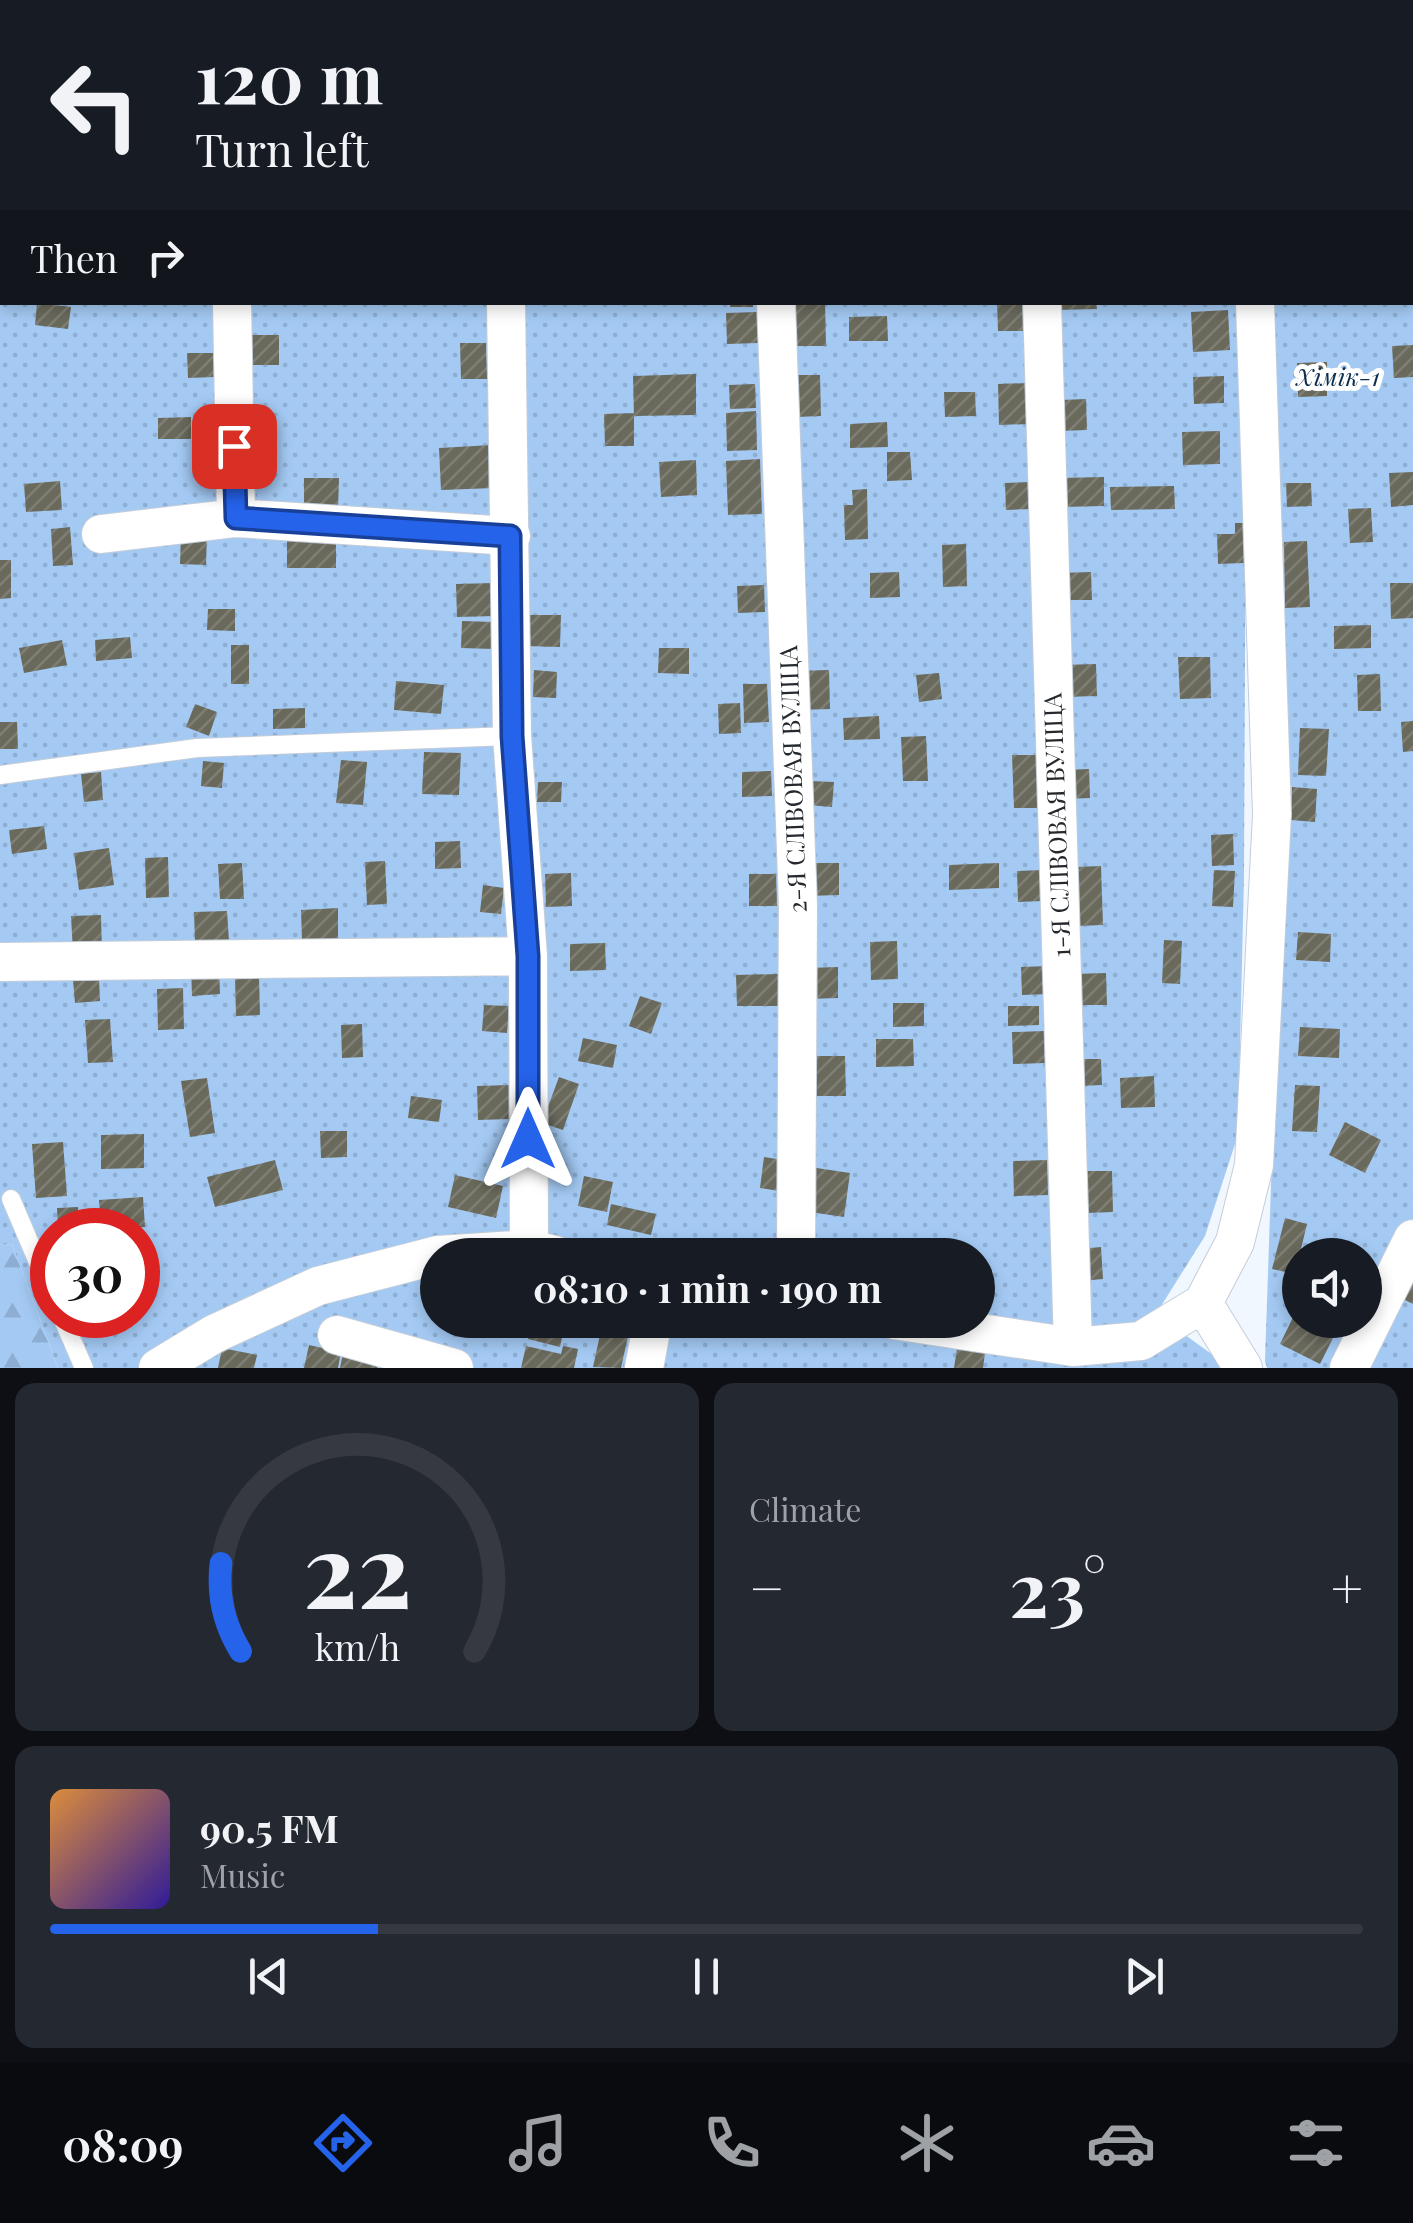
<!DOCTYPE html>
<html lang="en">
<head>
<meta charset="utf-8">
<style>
  :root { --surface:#171b24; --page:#242831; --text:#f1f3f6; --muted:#9ea1a6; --line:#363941; --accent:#2563eb }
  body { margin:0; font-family:"Playfair Display",serif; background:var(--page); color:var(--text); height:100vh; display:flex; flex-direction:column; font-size:38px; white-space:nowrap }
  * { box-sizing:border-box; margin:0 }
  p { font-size:32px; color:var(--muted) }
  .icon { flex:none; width:55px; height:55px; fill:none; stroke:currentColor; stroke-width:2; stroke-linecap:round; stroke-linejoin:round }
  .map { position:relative; height:1368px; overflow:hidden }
  .sheet { display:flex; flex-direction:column; gap:15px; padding:15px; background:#0d0f14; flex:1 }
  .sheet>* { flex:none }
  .banner { position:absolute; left:0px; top:0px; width:1415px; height:305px; box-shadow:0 5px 15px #0003; background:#171b24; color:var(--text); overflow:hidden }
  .fabs { position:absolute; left:1282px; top:1238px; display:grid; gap:20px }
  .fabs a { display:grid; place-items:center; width:100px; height:100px; border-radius:50%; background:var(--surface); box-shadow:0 5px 15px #0003; font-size:50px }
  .speed { position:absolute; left:30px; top:1208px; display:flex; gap:20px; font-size:50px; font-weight:700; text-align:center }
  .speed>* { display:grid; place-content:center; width:130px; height:130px; border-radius:50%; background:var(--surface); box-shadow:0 5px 15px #0003; line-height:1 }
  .speed .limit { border:15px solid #d22; background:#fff; color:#111 }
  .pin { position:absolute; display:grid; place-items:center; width:85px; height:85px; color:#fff; margin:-42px; border-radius:20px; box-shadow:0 5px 15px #0006 }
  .me { position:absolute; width:110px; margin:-55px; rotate:0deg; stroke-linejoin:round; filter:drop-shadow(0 0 8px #0008) }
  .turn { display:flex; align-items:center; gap:35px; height:210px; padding:0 30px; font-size:45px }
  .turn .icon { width:130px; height:130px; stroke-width:2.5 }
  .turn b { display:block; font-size:70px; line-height:85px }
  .then { display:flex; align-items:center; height:95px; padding:0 30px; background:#0003; gap:20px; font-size:38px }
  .big { font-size:75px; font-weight:700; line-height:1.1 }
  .sheet .tile { flex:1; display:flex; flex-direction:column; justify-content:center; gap:15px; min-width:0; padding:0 35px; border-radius:20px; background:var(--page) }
  .sheet .dial { align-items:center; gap:0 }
  .dial svg { height:260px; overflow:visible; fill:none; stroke:var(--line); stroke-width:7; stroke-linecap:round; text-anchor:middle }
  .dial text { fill:var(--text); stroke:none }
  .song { display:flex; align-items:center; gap:30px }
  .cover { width:120px; height:120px; border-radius:15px; background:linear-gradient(135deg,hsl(30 70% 55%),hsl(250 70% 35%)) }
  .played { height:10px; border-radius:5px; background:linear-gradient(90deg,var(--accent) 25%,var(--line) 25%) }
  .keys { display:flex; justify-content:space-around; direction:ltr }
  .heat { display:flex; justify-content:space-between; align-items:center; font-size:55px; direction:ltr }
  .sheet .tiles { flex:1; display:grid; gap:15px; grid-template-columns:1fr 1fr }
  .tile:last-child { grid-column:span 2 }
  .trip { position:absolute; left:420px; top:1238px; width:575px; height:100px; border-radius:50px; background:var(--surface); box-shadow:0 5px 15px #0003; font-weight:700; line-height:100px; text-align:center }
  .tab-bar { display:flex; height:160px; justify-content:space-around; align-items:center; background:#090b0e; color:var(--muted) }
  .tab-bar .icon { width:70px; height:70px }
  .tab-bar .current { color:var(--accent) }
  .tab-bar b { font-size:45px; color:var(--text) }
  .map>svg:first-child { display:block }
  .forest { fill:url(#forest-firs) }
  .park { fill:url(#park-dots); fill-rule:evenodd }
  .building { fill:url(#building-hatch) }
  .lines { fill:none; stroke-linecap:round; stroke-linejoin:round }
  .service-casing { stroke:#c3cdd9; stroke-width:20 }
  .minor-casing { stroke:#c3cdd9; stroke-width:40 }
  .service { stroke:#fff; stroke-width:18 }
  .minor { stroke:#fff; stroke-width:38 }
  .route-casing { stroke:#184099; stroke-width:25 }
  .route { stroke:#2563eb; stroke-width:18 }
  .labels { text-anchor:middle; stroke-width:10; stroke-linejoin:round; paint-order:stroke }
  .park-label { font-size:25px; font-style:italic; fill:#0b2d4e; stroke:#fff }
  .street-label { font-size:25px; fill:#25292d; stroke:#fff }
</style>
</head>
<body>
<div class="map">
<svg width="1413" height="1368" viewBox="0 0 1413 1368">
  <defs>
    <pattern id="forest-firs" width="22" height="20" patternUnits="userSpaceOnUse" patternTransform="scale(2.5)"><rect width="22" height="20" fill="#a4caf4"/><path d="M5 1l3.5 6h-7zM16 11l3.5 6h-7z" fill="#8daed2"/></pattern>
    <pattern id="park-dots" width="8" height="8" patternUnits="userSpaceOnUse" patternTransform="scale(2.5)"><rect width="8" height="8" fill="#a4caf4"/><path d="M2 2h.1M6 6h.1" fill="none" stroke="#8daed2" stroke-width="1.8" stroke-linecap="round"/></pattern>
    <pattern id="building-hatch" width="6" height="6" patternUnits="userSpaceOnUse" patternTransform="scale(2.5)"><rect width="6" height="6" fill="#69695c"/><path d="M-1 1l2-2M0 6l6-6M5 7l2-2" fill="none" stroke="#7e7e75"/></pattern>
  </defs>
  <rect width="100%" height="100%" fill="#f1f7fe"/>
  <path class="forest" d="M 12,1244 L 58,1368 L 0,1368 L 0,1245 Z"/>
  <path class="park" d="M 0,0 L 1214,0 L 1214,2 L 2,2 L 2,302 L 1236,303 L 1246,439 L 1244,876 L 1238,1135 L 1205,1236 L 1156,1314 L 1231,1368 L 58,1368 L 12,1244 L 0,1245 ZM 52,1230 L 138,1230 L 138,1315 L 52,1315 ZM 438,1255 L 978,1255 L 978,1320 L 438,1320 Z
    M 1247,0 L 1413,0 L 1413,1368 L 1267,1368 L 1265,1361 L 1283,831 L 1260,303 L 1412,302 L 1412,2 ZM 1300,1255 L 1365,1255 L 1365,1320 L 1300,1320 Z"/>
  <path class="building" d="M 730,302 L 753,302 L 753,307 L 730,307 Z
    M 789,302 L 825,302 L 826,346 L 789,346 Z
    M 997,302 L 1026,302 L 1027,331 L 998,331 Z
    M 1057,302 L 1096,302 L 1097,309 L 1057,310 Z
    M 37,303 L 71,307 L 68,329 L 35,325 Z
    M 1228,310 L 1230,350 L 1193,352 L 1191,312 Z
    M 757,312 L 758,343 L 727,344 L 726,313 Z
    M 887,316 L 888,341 L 849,341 L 849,317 Z
    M 251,335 L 279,335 L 279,365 L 251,365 Z
    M 460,343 L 486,343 L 487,379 L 461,379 Z
    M 1413,345 L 1413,377 L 1394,378 L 1392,346 Z
    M 187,353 L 214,353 L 214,377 L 188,378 Z
    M 1327,362 L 1327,396 L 1298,397 L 1297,363 Z
    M 696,374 L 696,415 L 634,416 L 633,376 Z
    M 796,375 L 820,375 L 821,416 L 796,417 Z
    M 1224,376 L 1224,403 L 1194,404 L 1193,377 Z
    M 1028,383 L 1029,424 L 999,425 L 998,384 Z
    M 755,384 L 756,408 L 730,409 L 729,385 Z
    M 944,392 L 975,392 L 976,416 L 945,417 Z
    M 1086,399 L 1087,430 L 1060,431 L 1060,400 Z
    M 756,411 L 757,450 L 727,451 L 726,413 Z
    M 634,413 L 634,446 L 605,446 L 604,414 Z
    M 191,417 L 191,439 L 158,439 L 158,418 Z
    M 887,422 L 888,447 L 850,448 L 850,424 Z
    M 1220,431 L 1220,464 L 1183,465 L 1182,432 Z
    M 492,445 L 494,488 L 441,490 L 439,448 Z
    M 887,452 L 910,452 L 912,480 L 887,481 Z
    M 760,459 L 762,514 L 728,515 L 726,461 Z
    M 696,460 L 697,495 L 661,497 L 659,462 Z
    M 1413,472 L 1413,505 L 1391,507 L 1389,473 Z
    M 1104,477 L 1104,506 L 1060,507 L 1059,478 Z
    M 304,478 L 339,478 L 338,510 L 304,510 Z
    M 60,481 L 62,510 L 26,512 L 24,484 Z
    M 1031,482 L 1032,509 L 1006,510 L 1005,483 Z
    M 1286,483 L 1311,483 L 1312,506 L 1287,507 Z
    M 1174,486 L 1175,509 L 1111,510 L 1110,487 Z
    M 867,489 L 868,539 L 845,540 L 844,505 L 853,505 L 852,490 Z
    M 1371,508 L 1373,542 L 1350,543 L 1348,509 Z
    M 1235,523 L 1243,523 L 1244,563 L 1218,564 L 1217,534 L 1235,534 Z
    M 70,527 L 73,565 L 53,566 L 51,529 Z
    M 287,531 L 336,531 L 336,568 L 287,568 Z
    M 181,533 L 207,533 L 206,565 L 180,564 Z
    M 1307,541 L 1310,607 L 1285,608 L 1284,542 Z
    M 966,544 L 967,586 L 943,587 L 942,545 Z
    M 0,560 L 11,560 L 11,598 L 0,599 Z
    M 899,572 L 900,597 L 870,598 L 870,573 Z
    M 1091,572 L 1092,600 L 1061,600 L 1060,573 Z
    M 495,583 L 495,616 L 457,617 L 456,584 Z
    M 1390,583 L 1413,583 L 1413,618 L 1391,619 Z
    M 764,585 L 765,612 L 738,613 L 737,586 Z
    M 208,609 L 235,609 L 235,631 L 207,630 Z
    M 526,615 L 561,615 L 560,647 L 525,646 Z
    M 462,621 L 494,622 L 494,649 L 461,648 Z
    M 1371,625 L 1371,648 L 1334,649 L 1334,626 Z
    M 130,637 L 132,658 L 96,661 L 95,640 Z
    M 62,640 L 67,665 L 24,673 L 19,648 Z
    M 231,645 L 249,645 L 249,684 L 231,684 Z
    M 659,648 L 689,648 L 689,674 L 658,673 Z
    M 1178,657 L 1210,657 L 1211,698 L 1180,699 Z
    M 1096,664 L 1097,696 L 1062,697 L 1061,665 Z
    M 534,670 L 557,672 L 556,698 L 533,697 Z
    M 829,670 L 830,709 L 796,710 L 795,671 Z
    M 939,673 L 942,699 L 919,702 L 916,675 Z
    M 1380,674 L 1381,711 L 1358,711 L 1357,675 Z
    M 396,681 L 444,685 L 441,714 L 394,710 Z
    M 743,684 L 767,684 L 769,722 L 744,723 Z
    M 740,703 L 741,733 L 719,734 L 718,704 Z
    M 195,704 L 217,712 L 209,736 L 186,727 Z
    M 305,708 L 305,728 L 273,729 L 273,709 Z
    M 879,716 L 880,739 L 844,740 L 843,718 Z
    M 1413,721 L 1413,751 L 1403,752 L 1401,722 Z
    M 0,722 L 17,722 L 18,749 L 0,749 Z
    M 1300,728 L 1329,729 L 1326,776 L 1298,775 Z
    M 926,736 L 928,781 L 903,781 L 901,737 Z
    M 424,752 L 461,753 L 459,795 L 422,794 Z
    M 1012,755 L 1037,755 L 1038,808 L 1014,808 Z
    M 341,760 L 367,762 L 363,805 L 336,803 Z
    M 203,761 L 224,763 L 222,788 L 201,786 Z
    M 1089,769 L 1090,798 L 1064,799 L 1063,770 Z
    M 771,771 L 772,796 L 742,797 L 742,772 Z
    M 101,772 L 103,800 L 84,802 L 81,774 Z
    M 809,781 L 834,782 L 832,807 L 808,805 Z
    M 538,782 L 562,782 L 561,802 L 537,802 Z
    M 1292,787 L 1317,789 L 1315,822 L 1291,820 Z
    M 44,826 L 47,849 L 12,854 L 9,830 Z
    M 1233,834 L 1234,865 L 1212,866 L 1211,835 Z
    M 460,841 L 461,868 L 435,869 L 435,842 Z
    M 109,848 L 114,885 L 79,890 L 74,853 Z
    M 168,857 L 169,897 L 146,898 L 145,858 Z
    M 385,861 L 387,904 L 367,905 L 365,862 Z
    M 242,863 L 244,899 L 220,899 L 218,864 Z
    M 806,863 L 839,863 L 839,895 L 806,896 Z
    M 999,863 L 999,888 L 949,890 L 949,865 Z
    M 1101,866 L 1103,925 L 1076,926 L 1075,867 Z
    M 1042,870 L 1043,901 L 1018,902 L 1017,871 Z
    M 1214,870 L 1235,871 L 1233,907 L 1212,906 Z
    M 571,873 L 572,906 L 546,907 L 545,874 Z
    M 749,874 L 776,874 L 777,906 L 749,906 Z
    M 483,885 L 504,888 L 501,914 L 480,912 Z
    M 338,908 L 338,940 L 302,941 L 301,910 Z
    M 227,911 L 229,941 L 195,943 L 194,912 Z
    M 101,915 L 102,951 L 73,952 L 71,916 Z
    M 1298,932 L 1331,934 L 1330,962 L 1296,960 Z
    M 1164,940 L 1182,941 L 1180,984 L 1162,983 Z
    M 897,941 L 898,979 L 871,980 L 870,942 Z
    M 605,943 L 606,970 L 570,971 L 570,944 Z
    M 219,966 L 220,994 L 192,996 L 191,967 Z
    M 1049,966 L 1050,994 L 1022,995 L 1021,967 Z
    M 838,967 L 838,998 L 807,999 L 806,968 Z
    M 1106,973 L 1107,1005 L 1075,1005 L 1074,974 Z
    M 778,974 L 778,1006 L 737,1006 L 736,975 Z
    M 235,977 L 259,977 L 260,1015 L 236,1016 Z
    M 99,978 L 100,1001 L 75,1003 L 73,980 Z
    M 183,988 L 184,1029 L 158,1030 L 157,989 Z
    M 640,996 L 662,1003 L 651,1034 L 629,1026 Z
    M 893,1003 L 924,1003 L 924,1026 L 893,1027 Z
    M 484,1005 L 509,1006 L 507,1033 L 482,1031 Z
    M 1008,1006 L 1039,1006 L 1039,1025 L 1008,1026 Z
    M 110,1019 L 113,1062 L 88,1063 L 85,1020 Z
    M 362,1024 L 363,1057 L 342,1058 L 341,1025 Z
    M 1300,1027 L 1340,1029 L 1339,1058 L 1298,1056 Z
    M 1044,1031 L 1045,1063 L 1013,1064 L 1012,1032 Z
    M 583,1038 L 617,1045 L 613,1068 L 578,1061 Z
    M 876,1039 L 913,1039 L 914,1066 L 876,1067 Z
    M 815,1056 L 845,1056 L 846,1096 L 815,1096 Z
    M 1078,1059 L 1101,1059 L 1102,1085 L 1079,1086 Z
    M 1154,1076 L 1155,1107 L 1121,1108 L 1120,1078 Z
    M 559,1077 L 579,1084 L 563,1130 L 542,1123 Z
    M 207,1078 L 215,1133 L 190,1137 L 181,1081 Z
    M 509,1085 L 510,1119 L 478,1120 L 477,1086 Z
    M 1295,1085 L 1320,1086 L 1317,1132 L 1292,1131 Z
    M 411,1096 L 442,1100 L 439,1122 L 408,1118 Z
    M 1345,1122 L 1381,1140 L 1365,1173 L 1329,1155 Z
    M 320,1131 L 347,1131 L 347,1157 L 321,1158 Z
    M 144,1134 L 144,1168 L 101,1169 L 101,1135 Z
    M 63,1142 L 67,1196 L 36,1198 L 32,1144 Z
    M 764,1157 L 790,1161 L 785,1192 L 760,1188 Z
    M 275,1160 L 283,1190 L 215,1207 L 207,1177 Z
    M 1047,1160 L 1048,1195 L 1014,1196 L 1013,1161 Z
    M 810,1167 L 850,1173 L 844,1217 L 803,1211 Z
    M 1086,1171 L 1112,1171 L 1113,1212 L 1086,1213 Z
    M 455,1175 L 503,1186 L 496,1218 L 448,1207 Z
    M 584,1176 L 613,1182 L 607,1212 L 578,1206 Z
    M 143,1197 L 145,1227 L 101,1230 L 99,1200 Z
    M 611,1204 L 656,1214 L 651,1235 L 607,1225 Z
    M 78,1207 L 79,1230 L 58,1230 L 57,1208 Z
    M 1285,1218 L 1307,1224 L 1295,1274 L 1272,1269 Z
    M 859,1239 L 903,1239 L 903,1255 L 859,1255 Z
    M 1101,1247 L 1103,1279 L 1081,1281 L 1078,1249 Z
    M 1413,1263 L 1413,1304 L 1397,1296 Z
    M 1300,1303 L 1300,1320 L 1341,1322 L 1320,1364 L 1280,1344 Z
    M 532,1320 L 565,1324 L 560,1347 L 528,1339 Z
    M 603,1321 L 630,1327 L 621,1368 L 593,1367 Z
    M 309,1345 L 341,1352 L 338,1368 L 304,1368 Z
    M 526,1346 L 561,1354 L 563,1346 L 578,1349 L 574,1368 L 521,1368 Z
    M 222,1348 L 257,1355 L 254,1368 L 218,1368 Z
    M 344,1348 L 380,1356 L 377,1368 L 340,1368 Z
    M 957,1349 L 985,1353 L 983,1368 L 954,1368 Z"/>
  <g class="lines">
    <defs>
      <path id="service" d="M 0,775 L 197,748 L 512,736
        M 11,1199 L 52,1295
        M 61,1315 L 84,1368"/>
      <path id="minor" d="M 175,0 L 179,2
        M 500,0 L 500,2
        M 771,0 L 771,2
        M 1033,0 L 1033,2
        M 1238,0 L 1238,2
        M 256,2 L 259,0
        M 506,302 L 512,736 L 528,956 L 529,1249
        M 776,302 L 798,906 L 796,1255
        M 1042,302 L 1073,1347
        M 236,518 L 511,536
        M 101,534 L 236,518 L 232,302
        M 0,962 L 528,956
        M 438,1255 L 529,1249 L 555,1255
        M 1203,1303 L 1243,1368
        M 894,1320 L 1073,1347 L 1141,1341 L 1203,1303 L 1235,1242 L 1254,1165 L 1272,814 L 1255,302
        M 337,1335 L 454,1368
        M 158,1368 L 214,1334 L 318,1286 L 438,1255
        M 644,1368 L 653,1320
        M 1349,1368 L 1413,1239"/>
    </defs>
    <use href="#service" class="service-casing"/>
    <use href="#minor" class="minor-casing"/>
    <use href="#service" class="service"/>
    <use href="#minor" class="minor"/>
  </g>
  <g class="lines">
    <defs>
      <path id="route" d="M 234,446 L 236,518 L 510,536 L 512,736 L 528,956 L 528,1139"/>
    </defs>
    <use href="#route" class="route-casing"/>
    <use href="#route" class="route"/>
  </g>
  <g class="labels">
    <g class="park-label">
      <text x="1338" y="386">Хімік-1</text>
    </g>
    <g class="street-label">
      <text transform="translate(793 779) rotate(-92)" y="9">2-Я СЛІВОВАЯ ВУЛІЦА</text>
      <text transform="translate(1057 825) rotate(-92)" y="9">1-Я СЛІВОВАЯ ВУЛІЦА</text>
    </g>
  </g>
</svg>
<div class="fabs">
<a><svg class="icon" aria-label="sound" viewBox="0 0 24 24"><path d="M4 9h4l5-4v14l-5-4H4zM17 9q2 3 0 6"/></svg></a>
</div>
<div class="speed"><div class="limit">30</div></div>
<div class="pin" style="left:234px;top:446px;background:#d93025"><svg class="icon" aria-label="arrive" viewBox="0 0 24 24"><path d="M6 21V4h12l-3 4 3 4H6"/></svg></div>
<svg class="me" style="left:528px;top:1139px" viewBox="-20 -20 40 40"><path d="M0-17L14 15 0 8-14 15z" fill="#2563eb" stroke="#fff" stroke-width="4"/></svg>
<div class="trip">08:10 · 1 min · 190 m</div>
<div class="banner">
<div class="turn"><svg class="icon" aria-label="left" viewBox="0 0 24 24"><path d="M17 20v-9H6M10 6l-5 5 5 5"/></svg><div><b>120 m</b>Turn left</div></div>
<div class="then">Then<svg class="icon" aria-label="right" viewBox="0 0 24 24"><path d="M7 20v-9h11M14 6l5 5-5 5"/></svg></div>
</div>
</div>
<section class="sheet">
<div class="tiles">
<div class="tile dial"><svg viewBox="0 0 100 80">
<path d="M14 69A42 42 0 1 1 86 69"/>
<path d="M14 69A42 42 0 0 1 8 42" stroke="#2563eb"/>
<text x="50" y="56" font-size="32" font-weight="700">22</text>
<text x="50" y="72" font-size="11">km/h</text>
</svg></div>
<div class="tile"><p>Climate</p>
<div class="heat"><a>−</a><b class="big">23°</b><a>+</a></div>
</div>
<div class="tile">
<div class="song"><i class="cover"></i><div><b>90.5 FM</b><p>Music</p></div></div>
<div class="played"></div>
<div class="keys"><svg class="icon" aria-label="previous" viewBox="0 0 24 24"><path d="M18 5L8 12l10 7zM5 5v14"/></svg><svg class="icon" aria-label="pause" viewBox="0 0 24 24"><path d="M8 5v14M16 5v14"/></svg><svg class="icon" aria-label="next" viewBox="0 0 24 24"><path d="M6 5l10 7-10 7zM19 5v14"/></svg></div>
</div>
</div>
</section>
<nav class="tab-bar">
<b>08:09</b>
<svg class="icon current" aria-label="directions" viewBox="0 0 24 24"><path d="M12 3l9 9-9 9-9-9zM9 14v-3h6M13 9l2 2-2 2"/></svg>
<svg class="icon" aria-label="music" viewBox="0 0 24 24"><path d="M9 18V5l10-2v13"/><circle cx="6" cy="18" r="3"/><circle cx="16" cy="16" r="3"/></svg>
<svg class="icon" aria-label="phone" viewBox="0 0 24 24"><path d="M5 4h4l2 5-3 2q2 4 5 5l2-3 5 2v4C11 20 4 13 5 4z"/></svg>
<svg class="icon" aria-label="climate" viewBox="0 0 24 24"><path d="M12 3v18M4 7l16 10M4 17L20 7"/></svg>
<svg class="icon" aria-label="car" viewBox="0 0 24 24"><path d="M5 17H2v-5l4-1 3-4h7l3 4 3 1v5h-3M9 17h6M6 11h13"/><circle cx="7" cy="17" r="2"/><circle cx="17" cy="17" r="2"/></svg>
<svg class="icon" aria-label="filters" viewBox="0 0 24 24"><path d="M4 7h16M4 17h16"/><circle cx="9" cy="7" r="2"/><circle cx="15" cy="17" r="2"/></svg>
</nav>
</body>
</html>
